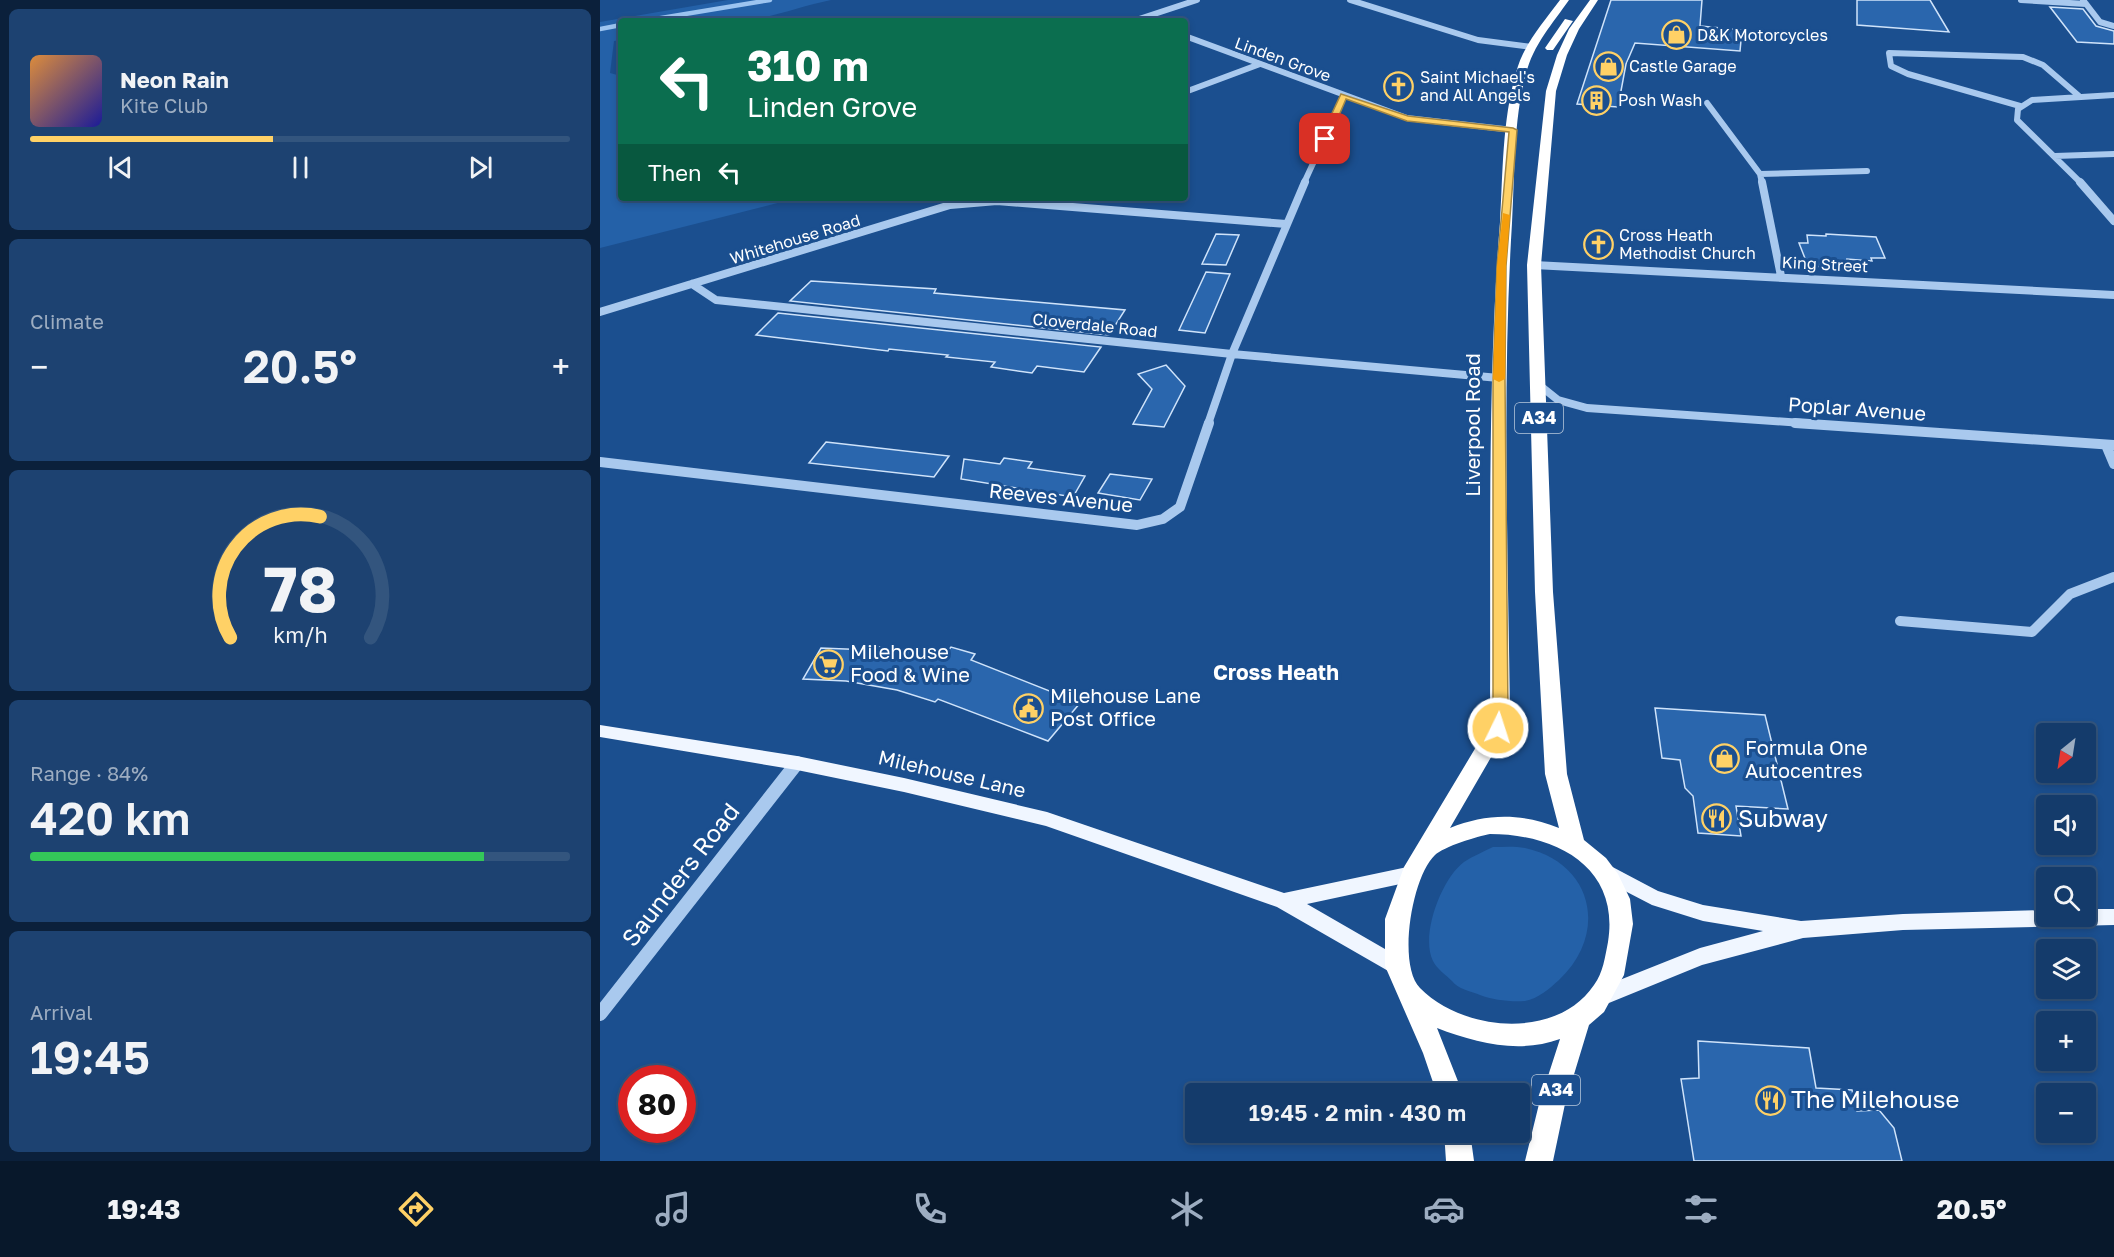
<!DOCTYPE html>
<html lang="en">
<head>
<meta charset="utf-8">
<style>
  :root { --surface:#143b6b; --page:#1d4271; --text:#f1f3f6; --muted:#9dadc1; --line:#33557e; --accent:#ffd166 }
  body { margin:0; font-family:"Golos Text",sans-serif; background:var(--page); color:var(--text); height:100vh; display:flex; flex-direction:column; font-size:22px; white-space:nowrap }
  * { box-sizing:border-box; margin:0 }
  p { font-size:20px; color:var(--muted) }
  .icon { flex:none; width:33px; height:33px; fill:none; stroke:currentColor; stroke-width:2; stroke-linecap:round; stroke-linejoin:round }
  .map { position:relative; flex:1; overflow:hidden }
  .details { display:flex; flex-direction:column; gap:9px; padding:9px; background:#0b203b; width:600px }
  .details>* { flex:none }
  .hud { position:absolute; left:18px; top:18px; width:570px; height:183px; border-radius:6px; box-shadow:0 3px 9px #0003,0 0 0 2px var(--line); background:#0b6e4f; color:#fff; overflow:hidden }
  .needle { width:39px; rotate:210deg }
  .fabs { position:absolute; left:1436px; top:723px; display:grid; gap:12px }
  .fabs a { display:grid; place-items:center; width:60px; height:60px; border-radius:6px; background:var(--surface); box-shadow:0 3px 9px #0003,0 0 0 2px var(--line); font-size:30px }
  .speed { position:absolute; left:18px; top:1065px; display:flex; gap:12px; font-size:30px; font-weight:700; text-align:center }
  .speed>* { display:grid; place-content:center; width:78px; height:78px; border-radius:50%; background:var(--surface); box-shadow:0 3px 9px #0003,0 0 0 2px var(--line); line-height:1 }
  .speed .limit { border:9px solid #d22; background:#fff; color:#111 }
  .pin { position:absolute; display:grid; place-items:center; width:51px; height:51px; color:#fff; margin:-26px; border-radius:12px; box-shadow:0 3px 9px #0006 }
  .me { position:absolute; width:66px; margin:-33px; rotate:4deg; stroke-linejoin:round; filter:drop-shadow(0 0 4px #0008) }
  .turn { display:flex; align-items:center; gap:21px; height:126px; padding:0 30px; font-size:27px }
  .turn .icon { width:78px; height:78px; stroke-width:2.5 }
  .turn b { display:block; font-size:42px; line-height:51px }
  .then { display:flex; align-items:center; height:57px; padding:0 30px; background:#0003; gap:12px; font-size:22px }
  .big { font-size:45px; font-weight:600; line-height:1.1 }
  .details .tile { flex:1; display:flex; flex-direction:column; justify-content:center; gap:9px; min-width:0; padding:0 21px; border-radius:9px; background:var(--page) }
  .details .dial { align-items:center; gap:0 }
  .dial svg { height:156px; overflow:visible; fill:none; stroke:var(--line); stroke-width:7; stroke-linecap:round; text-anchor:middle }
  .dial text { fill:var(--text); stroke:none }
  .song { display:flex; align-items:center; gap:18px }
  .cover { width:72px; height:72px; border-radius:9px; background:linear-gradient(135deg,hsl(30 70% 55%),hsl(240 70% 35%)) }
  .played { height:6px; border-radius:3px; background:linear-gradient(90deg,var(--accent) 45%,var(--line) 45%) }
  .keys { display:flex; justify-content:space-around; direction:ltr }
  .heat { display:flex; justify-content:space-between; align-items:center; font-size:33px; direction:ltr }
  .charge { height:9px; border-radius:4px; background:linear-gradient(90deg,#34c759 84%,var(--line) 0) }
  .trip { position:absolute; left:585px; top:1083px; width:345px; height:60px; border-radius:6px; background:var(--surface); box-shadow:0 3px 9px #0003,0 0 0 2px var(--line); font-weight:600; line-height:60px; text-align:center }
  .tab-bar { display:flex; height:96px; justify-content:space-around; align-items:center; background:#08182b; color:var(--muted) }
  .tab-bar .icon { width:42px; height:42px }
  .tab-bar .selected { color:var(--accent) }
  .tab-bar b { font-size:27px; color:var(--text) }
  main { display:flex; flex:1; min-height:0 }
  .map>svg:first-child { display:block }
  .green { fill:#2461a8 }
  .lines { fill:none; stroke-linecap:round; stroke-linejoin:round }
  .stream { stroke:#9cc4f0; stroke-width:4.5 }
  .building { fill:#2a66ad; stroke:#cfe3fa; stroke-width:1.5 }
  .minor-far3 { stroke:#a9c9ee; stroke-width:6 }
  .minor-far2 { stroke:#a9c9ee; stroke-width:8 }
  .minor-far1 { stroke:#a9c9ee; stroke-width:10 }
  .minor { stroke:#a9c9ee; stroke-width:14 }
  .major { fill:#f0f6ff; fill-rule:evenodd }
  .highway { fill:#fff; fill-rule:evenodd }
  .route { fill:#ffd166; stroke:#a68842; stroke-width:1.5 }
  .slow { fill:#f59e0b }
  .labels { text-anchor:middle; stroke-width:6; stroke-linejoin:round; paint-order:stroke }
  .far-poi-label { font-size:16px; fill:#fff; stroke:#1b4f8f; text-anchor:start }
  .far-street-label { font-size:16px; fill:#fff; stroke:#1b4f8f }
  .shield { fill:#1b4f8f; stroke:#bbcadd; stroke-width:1.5 }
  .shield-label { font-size:18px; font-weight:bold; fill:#fff }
  .street-label { font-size:20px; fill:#fff; stroke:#1b4f8f }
  .poi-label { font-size:20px; fill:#fff; stroke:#1b4f8f; text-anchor:start }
  .neighbourhood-label { font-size:21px; font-weight:bold; fill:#fff; stroke:#1b4f8f }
  .near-poi-label { font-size:24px; fill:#fff; stroke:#1b4f8f; text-anchor:start }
  .near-street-label { font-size:24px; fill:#fff; stroke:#1b4f8f }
</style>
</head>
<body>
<main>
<section class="details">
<div class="tile">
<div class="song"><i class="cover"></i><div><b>Neon Rain</b><p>Kite Club</p></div></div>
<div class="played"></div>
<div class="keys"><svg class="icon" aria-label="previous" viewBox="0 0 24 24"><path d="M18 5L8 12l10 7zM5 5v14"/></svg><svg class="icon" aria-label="pause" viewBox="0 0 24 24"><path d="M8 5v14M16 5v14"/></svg><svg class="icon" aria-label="next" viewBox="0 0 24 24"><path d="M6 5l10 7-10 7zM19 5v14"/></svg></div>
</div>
<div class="tile"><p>Climate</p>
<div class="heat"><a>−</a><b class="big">20.5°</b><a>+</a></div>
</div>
<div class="tile dial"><svg viewBox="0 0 100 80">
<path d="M14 69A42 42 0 1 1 86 69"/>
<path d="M14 69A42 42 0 0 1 60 7" stroke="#ffd166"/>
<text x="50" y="56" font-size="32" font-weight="700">78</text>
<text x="50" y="72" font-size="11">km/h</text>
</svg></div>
<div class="tile"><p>Range · 84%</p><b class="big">420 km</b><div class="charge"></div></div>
<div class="tile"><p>Arrival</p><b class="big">19:45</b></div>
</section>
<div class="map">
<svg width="1514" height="1161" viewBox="0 0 1514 1161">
  <rect width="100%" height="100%" fill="#1b4f8f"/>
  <path class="green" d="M 128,0 L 231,0 C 201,6 172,18 141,21 C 102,24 61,21 21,21 L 21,40 L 14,41 L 10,73 L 21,76 L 21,198 L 197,198 L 0,248 L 0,22 Z
    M 893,847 C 903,847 915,846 925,848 C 993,863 1009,933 959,980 C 950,988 938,999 925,1001 C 910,1002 893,1000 880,995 C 870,991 858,989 852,981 C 846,975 836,968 833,961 C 820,935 842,878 864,862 C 873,856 883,852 893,847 Z"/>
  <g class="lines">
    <path class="stream" d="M 43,21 L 170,0
      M 0,29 L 21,25"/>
  </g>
  <path class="building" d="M 1011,0 L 1102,0 L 1100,26 L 1142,30 L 1140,51 L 1035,43 L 1026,64 L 1018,107 L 977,104 Z
    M 1257,0 L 1330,0 L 1349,32 L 1257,25 Z
    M 1450,7 L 1483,9 L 1496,26 L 1514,31 L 1514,44 L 1477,42 Z
    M 616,234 L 639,235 L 626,265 L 602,264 Z
    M 1226,234 L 1276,237 L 1285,258 L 1271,258 L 1272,261 L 1247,259 L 1249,268 L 1208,266 L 1199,243 L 1208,243 L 1207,235 L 1226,236 Z
    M 606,272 L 630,274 L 605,333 L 579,330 Z
    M 211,281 L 336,289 L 334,293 L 525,310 L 509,335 L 190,301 Z
    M 178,313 L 501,347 L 484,372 L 437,366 L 432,373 L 391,367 L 395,362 L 346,357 L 348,355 L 289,349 L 288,351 L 156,335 Z
    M 566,365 L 585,386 L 564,427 L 533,424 L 552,389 L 538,374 Z
    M 226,442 L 270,447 L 349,456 L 334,477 L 209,463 Z
    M 404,458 L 432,462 L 428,468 L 485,476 L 473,497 L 361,479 L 364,459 L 400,464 Z
    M 510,474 L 552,479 L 540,500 L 498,493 Z
    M 273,646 L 342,658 L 351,647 L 375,654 L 371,660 L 480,703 L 448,741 L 338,699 L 335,702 L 297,690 L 246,681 L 203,679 L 221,648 L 270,650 Z
    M 1055,708 L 1165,715 L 1188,809 L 1136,806 L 1141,836 L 1098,833 L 1093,796 L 1085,788 L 1080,760 L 1062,758 Z
    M 1098,1041 L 1209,1048 L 1216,1088 L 1252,1090 L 1257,1111 L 1279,1110 L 1294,1128 L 1302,1161 L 1094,1161 L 1081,1079 L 1099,1078 Z"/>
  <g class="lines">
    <path class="minor-far3" d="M 750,0 L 878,40 L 932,47
      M 1421,0 L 1486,4
      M 1483,0 L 1500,22 L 1514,26
      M 533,21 L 597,0
      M 585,36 L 807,118 L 913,130
      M 585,92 L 660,64
      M 1107,103 L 1160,174 L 1162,183
      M 1420,106 L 1308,74 L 1291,66 L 1289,53 L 1423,57 L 1443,65 L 1479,96
      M 1455,156 L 1514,154
      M 1160,174 L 1267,171
      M 704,183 L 744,96
      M 1481,183 L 1417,120 L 1418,109 L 1432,100 L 1514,95"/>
    <path class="minor-far2" d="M 1162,182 L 1181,276
      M 1480,182 L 1514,221
      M 934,265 L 1514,295
      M 92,284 L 116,300 L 632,354 L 899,378
      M 0,312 L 350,205 L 397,201 L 686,224
      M 938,384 L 958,400 L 987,408 L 1216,424
      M 608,424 L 632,354 L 705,182"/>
    <path class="minor-far1" d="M 1195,423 L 1514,445
      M 1506,445 L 1514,464
      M 0,462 L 537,525 L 563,519 L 580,507 L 609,423
      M 1300,621 L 1432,632 L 1470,594 L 1514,577"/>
    <path class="minor" d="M 0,1014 L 197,763"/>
    <path class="major" d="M 0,725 L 197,756 L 304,778 L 447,812 L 684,893 L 812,866 L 819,868 L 821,874 L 819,880 L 707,904 L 804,960 L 807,966 L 804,972 L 797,975 L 790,972 L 677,907 L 446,826 L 304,792 L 197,770 L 0,737 Z
      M 1005,863 L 1058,891 L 1103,905 L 1201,921 L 1303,914 L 1446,910 L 1446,916 L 1485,916 L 1485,909 L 1514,909 L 1514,925 L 1303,930 L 1203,938 L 1102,965 L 1004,1005 L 997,1003 L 994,996 L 997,989 L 1100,948 L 1163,931 L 1103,921 L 1052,905 L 998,877 L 996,871 L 998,865 Z"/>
    <path class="highway" d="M 960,0 L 969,0 C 953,23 933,45 926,74 C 913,121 915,174 912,223 C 902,386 908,550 910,714 L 908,728 L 850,828 C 887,813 922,813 959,828 L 945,774 L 935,592 L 927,265 L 946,91 L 957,55 L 969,29 L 990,0 L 998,0 L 979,29 L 967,55 L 956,91 L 941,265 L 953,592 L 967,774 L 984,840 L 1006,858 L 1018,874 L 1030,899 L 1033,924 L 1024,975 L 1004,1012 L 989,1025 L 965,1104 L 953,1161 L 925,1161 L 939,1104 L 960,1039 C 919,1054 876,1043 837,1028 L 863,1094 L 837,1094 L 823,1053 L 785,966 L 785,919 L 804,867 L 888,727 L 890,714 C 891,550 887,386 900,222 C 903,174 902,121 916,73 C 923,45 943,23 960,0 ZM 890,834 C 956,834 1020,867 1008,942 C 1005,957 1003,973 994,985 C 957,1040 863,1032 820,988 C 797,965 812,876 835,855 C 843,847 878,836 890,834 Z
      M 965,19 L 973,21 L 953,50 L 947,50 L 945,48 Z
      M 844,1132 L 870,1132 L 874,1161 L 846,1161 Z"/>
  </g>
  <path class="route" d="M 741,94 L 808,116 L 913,128 L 917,130 L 906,266 L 905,378 L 908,714 L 904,732 L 893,732 L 891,728 L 893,714 L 893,378 L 897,266 L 909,132 L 807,121 L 746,99 L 729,139 L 722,140 L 720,139 Z"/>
  <path class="slow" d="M 903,213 L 910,215 L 906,266 L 905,379 L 899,382 L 893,379 L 897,266 Z"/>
  <defs>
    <symbol id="shop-ring" viewBox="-11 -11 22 22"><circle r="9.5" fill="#1b4f8f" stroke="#ffd166" stroke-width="1.5"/><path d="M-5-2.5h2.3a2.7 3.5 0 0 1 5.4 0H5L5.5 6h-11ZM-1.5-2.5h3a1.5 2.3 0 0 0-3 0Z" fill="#ffd166"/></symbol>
    <symbol id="church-ring" viewBox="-11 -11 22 22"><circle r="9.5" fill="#1b4f8f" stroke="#ffd166" stroke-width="1.5"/><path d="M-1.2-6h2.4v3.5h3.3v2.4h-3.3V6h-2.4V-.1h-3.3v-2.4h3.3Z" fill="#ffd166"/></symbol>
    <symbol id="building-ring" viewBox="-11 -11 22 22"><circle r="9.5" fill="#1b4f8f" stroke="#ffd166" stroke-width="1.5"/><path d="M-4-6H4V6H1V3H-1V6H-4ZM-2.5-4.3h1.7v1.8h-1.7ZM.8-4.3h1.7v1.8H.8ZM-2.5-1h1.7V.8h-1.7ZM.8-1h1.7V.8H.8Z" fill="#ffd166"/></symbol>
    <symbol id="supermarket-ring" viewBox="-11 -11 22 22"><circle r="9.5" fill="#1b4f8f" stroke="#ffd166" stroke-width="1.5"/><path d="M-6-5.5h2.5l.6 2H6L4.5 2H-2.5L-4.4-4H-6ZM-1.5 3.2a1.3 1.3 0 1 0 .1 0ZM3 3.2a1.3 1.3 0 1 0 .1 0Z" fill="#ffd166"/></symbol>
    <symbol id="civic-ring" viewBox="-11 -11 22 22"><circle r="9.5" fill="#1b4f8f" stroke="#ffd166" stroke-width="1.5"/><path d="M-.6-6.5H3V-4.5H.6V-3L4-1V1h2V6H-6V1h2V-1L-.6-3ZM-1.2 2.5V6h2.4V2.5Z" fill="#ffd166"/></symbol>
    <symbol id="restaurant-ring" viewBox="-11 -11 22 22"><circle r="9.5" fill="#1b4f8f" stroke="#ffd166" stroke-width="1.5"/><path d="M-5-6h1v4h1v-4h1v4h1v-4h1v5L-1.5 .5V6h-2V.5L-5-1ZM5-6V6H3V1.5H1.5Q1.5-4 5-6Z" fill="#ffd166"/></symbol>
  </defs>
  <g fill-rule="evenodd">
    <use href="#shop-ring" x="1060" y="18" width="33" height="33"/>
    <use href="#shop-ring" x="992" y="50" width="33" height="33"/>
    <use href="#church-ring" x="782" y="70" width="33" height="33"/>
    <use href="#building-ring" x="980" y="84" width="33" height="33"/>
    <use href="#church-ring" x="982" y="228" width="33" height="33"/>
    <use href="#supermarket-ring" x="212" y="648" width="33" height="33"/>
    <use href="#civic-ring" x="412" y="692" width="33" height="33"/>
    <use href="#shop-ring" x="1108" y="742" width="33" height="33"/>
    <use href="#restaurant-ring" x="1100" y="802" width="33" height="33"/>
    <use href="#restaurant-ring" x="1154" y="1084" width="33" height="33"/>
  </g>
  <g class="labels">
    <g class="far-poi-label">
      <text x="1097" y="41">D&amp;K Motorcycles</text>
      <text x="1029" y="72">Castle Garage</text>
      <text x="820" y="83">Saint Michael's<tspan x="820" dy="18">and All Angels</tspan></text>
      <text x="1018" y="106">Posh Wash</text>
      <text x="1019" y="241">Cross Heath<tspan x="1019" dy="18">Methodist Church</tspan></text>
    </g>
    <g class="far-street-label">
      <text transform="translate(683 59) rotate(20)" y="6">Linden Grove</text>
      <text transform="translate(195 239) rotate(-17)" y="6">Whitehouse Road</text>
      <text transform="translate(1225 264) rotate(3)" y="6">King Street</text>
      <text transform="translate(495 325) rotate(6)" y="6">Cloverdale Road</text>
    </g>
    <g class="shield">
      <rect x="915" y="403" width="48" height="30" rx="4.5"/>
      <rect x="932" y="1075" width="48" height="30" rx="4.5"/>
    </g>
    <g class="shield-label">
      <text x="939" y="424">A34</text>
      <text x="956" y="1096">A34</text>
    </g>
    <g class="street-label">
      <text transform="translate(1257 409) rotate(4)" y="7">Poplar Avenue</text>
      <text transform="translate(873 425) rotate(-90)" y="7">Liverpool Road</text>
      <text transform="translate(461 498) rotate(6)" y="7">Reeves Avenue</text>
      <text transform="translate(352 774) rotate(13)" y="7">Milehouse Lane</text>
    </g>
    <g class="poi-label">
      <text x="250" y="659">Milehouse<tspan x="250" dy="23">Food &amp; Wine</tspan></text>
      <text x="450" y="703">Milehouse Lane<tspan x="450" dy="23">Post Office</tspan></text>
      <text x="1145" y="755">Formula One<tspan x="1145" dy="23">Autocentres</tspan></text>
    </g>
    <g class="neighbourhood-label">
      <text x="676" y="680">Cross Heath</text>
    </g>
    <g class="near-poi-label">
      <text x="1138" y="827">Subway</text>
      <text x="1191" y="1108">The Milehouse</text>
    </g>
    <g class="near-street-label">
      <text transform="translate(81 875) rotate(-52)" y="8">Saunders Road</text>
    </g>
  </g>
</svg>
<div class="fabs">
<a><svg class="needle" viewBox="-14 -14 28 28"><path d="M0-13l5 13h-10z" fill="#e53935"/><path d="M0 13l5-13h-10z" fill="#9dadc1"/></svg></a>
<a><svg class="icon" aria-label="sound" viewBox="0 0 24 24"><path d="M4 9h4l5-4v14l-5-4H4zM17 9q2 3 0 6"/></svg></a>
<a><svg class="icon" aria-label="search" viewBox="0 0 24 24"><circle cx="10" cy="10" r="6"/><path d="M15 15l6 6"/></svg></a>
<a><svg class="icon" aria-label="layers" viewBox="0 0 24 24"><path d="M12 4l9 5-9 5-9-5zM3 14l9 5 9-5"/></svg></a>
<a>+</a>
<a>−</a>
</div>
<div class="speed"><div class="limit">80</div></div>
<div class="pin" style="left:725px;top:139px;background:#d93025"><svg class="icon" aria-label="arrive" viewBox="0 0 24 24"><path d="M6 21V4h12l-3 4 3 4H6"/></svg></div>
<svg class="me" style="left:898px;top:728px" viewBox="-20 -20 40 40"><circle r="17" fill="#ffd166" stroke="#fff" stroke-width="3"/><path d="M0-11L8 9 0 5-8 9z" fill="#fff"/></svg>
<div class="trip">19:45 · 2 min · 430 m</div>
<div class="hud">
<div class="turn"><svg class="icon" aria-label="left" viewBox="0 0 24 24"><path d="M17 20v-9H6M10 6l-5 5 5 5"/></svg><div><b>310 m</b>Linden Grove</div></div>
<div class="then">Then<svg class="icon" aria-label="left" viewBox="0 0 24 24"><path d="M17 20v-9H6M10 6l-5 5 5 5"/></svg></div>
</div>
</div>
</main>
<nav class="tab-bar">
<b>19:43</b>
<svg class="icon selected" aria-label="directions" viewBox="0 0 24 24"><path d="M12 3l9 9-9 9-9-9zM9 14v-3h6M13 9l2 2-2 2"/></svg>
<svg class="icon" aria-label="music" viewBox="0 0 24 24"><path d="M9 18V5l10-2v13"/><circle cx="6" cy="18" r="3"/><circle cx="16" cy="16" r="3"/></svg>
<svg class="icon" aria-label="phone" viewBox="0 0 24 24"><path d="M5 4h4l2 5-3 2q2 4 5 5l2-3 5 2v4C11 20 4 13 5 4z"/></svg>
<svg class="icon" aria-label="climate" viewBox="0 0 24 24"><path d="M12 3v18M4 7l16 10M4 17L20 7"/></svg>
<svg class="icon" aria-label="car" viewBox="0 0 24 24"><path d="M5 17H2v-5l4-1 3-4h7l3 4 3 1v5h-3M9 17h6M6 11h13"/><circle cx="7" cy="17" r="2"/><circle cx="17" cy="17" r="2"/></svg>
<svg class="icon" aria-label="filters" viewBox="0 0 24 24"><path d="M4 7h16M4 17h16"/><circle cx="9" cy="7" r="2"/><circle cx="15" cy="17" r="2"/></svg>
<b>20.5°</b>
</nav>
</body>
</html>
